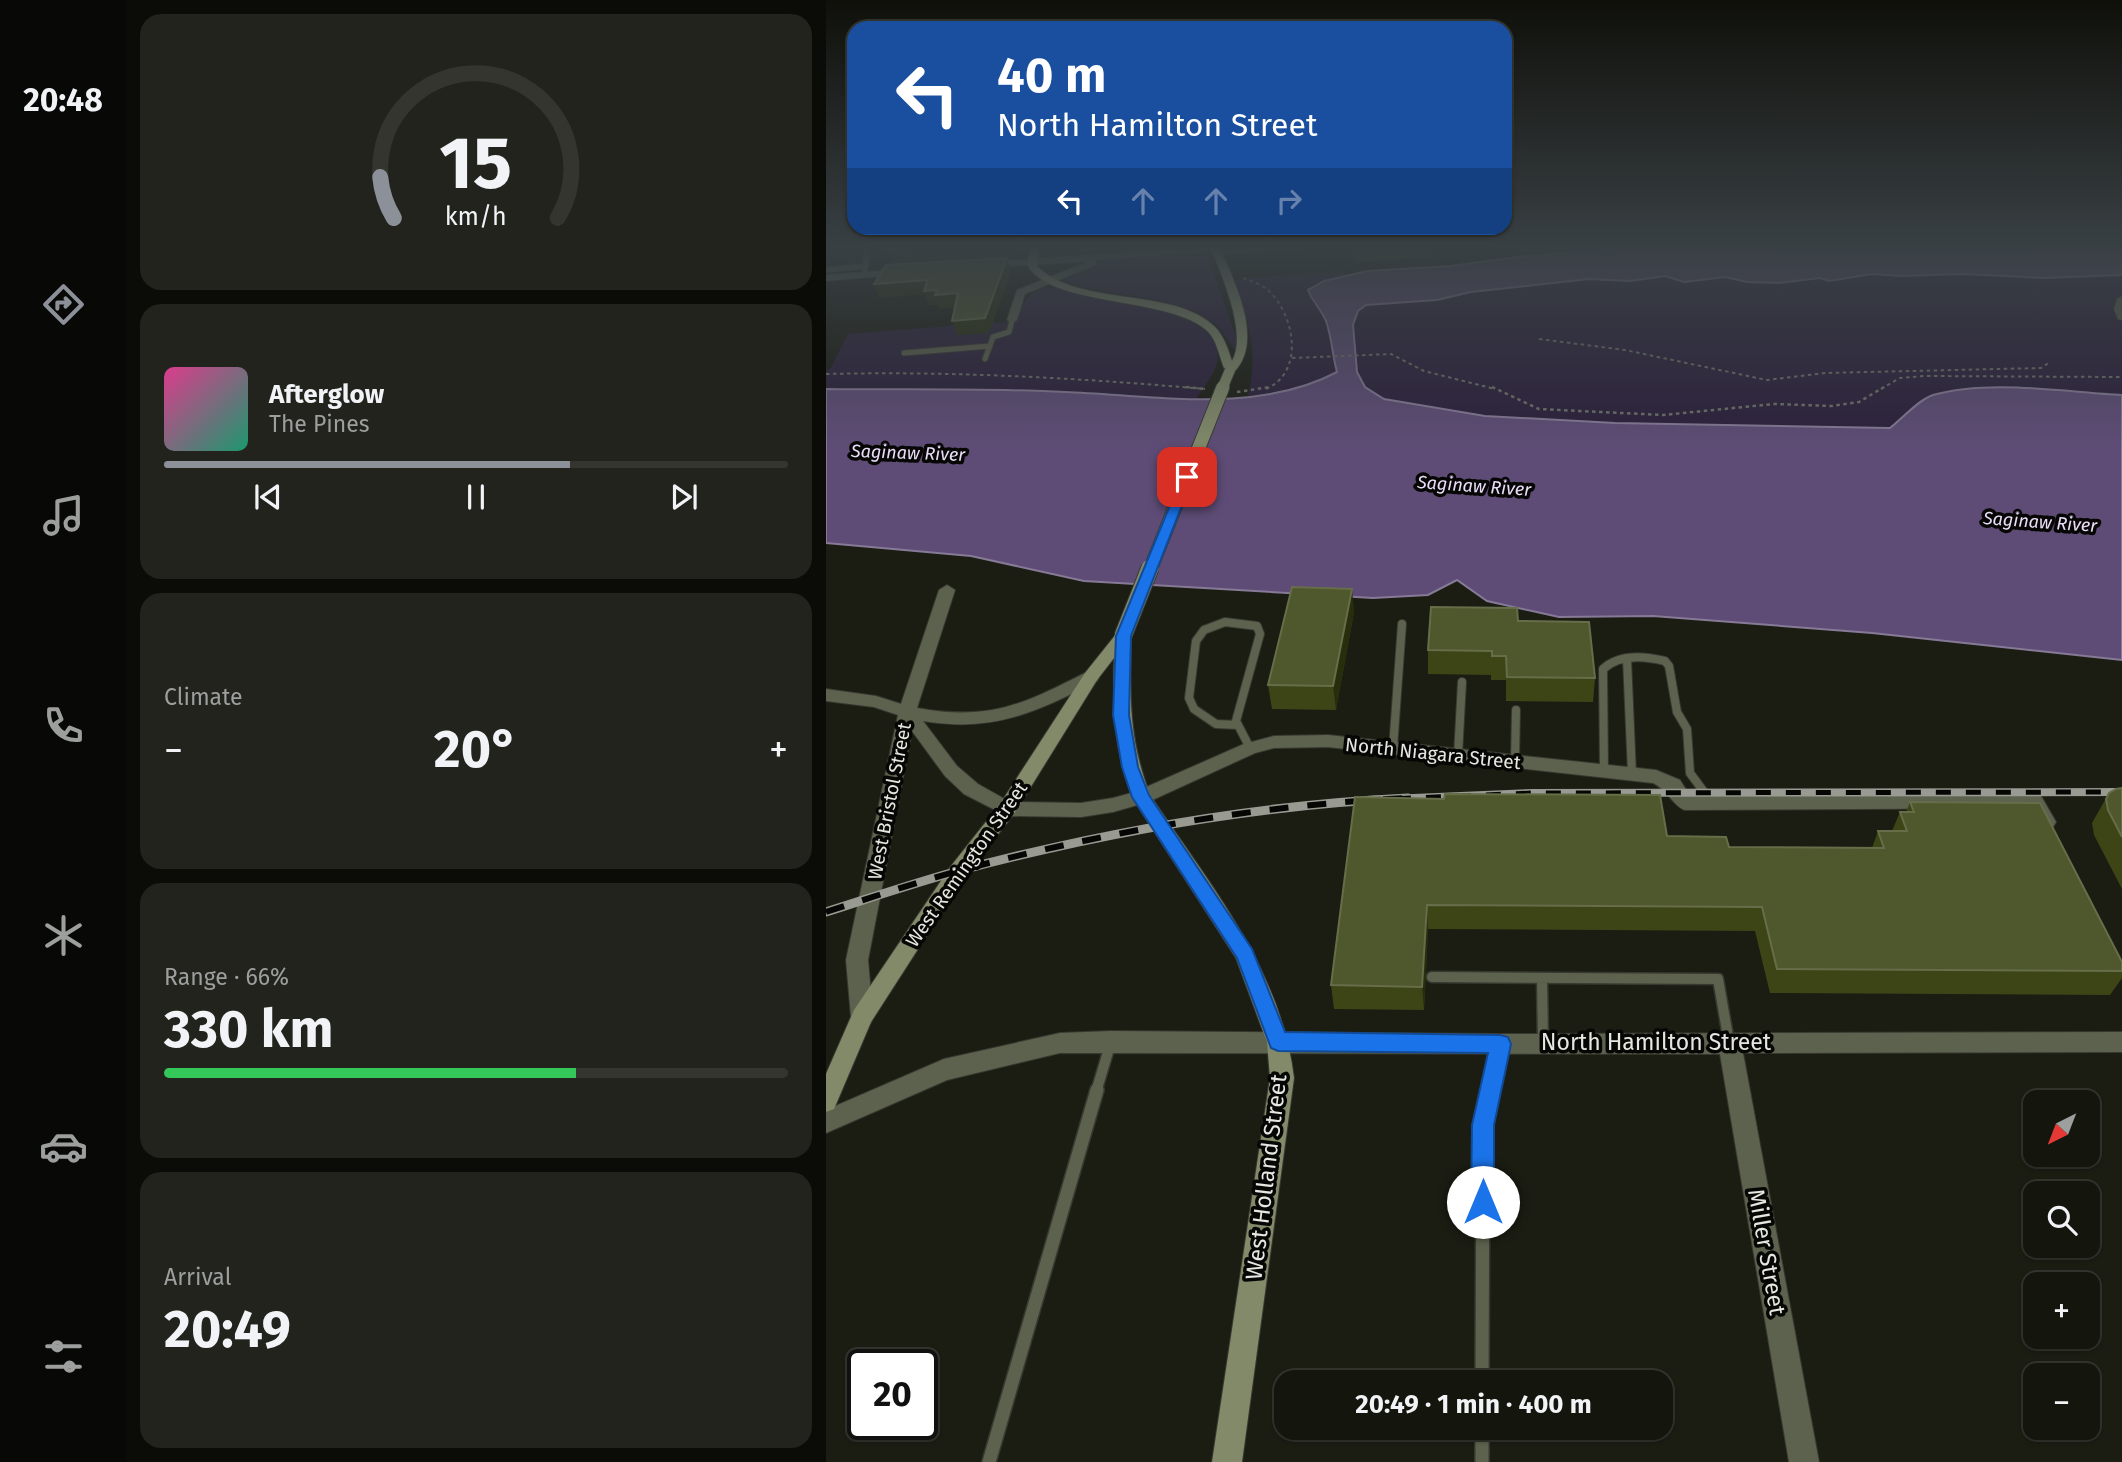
<!DOCTYPE html>
<html lang="en">
<head>
<meta charset="utf-8">
<style>
  :root { --surface:#14160e; --page:#21231c; --text:#f1f3f6; --muted:#9d9f9e; --line:#33352e; --accent:#8c9099 }
  body { margin:0; font-family:"Fira Sans",sans-serif; background:var(--page); color:var(--text); height:100vh; display:flex; flex-direction:column; font-size:26px; white-space:nowrap }
  * { box-sizing:border-box; margin:0 }
  p { font-size:23px; color:var(--muted) }
  .icon { flex:none; width:38px; height:38px; fill:none; stroke:currentColor; stroke-width:2; stroke-linecap:round; stroke-linejoin:round }
  .map { position:relative; flex:1; overflow:hidden }
  .drawer { display:flex; flex-direction:column; gap:14px; padding:14px; background:#0b0c08; width:700px }
  .drawer>* { flex:none }
  .banner { position:absolute; left:21px; top:21px; width:665px; height:214px; border-radius:21px; box-shadow:0 2px 5px #0004,0 0 0 2px var(--line); background:#1a4fa0; color:#fff; overflow:hidden }
  .needle { width:46px; rotate:222deg }
  .controls { position:absolute; left:1197px; top:1090px; display:grid; gap:14px }
  .controls a { display:grid; place-items:center; width:77px; height:77px; border-radius:14px; background:var(--surface); box-shadow:0 2px 5px #0004,0 0 0 2px var(--line); font-size:35px }
  .speed { position:absolute; left:21px; top:1349px; display:flex; gap:14px; font-size:35px; font-weight:700; text-align:center }
  .speed>* { display:grid; place-content:center; width:91px; height:91px; border-radius:50%; background:var(--surface); box-shadow:0 2px 5px #0004,0 0 0 2px var(--line); line-height:1 }
  .speed .limit { border:4px solid #111; border-radius:10px; background:#fff; color:#111 }
  .pin { position:absolute; display:grid; place-items:center; width:60px; height:60px; color:#fff; margin:-30px; border-radius:14px; box-shadow:0 4px 10px #0006 }
  .me { position:absolute; width:77px; margin:-38px; rotate:0deg; stroke-linejoin:round; filter:drop-shadow(0 0 5px #0008) }
  .turn { display:flex; align-items:center; gap:24px; height:147px; padding:0 35px; font-size:32px }
  .turn .icon { width:91px; height:91px; stroke-width:2.5 }
  .turn b { display:block; font-size:49px; line-height:60px }
  .lanes { display:flex; align-items:center; height:66px; padding:0 35px; background:#0003; justify-content:center; gap:35px; direction:ltr }
  .lanes .off { opacity:.35 }
  .big { font-size:52px; font-weight:700; line-height:1.1 }
  .drawer .card { flex:1; display:flex; flex-direction:column; justify-content:center; gap:10px; min-width:0; padding:0 24px; border-radius:21px; background:var(--page) }
  .drawer .dial { align-items:center; gap:0 }
  .dial svg { height:182px; overflow:visible; fill:none; stroke:var(--line); stroke-width:7; stroke-linecap:round; text-anchor:middle }
  .dial text { fill:var(--text); stroke:none }
  .song { display:flex; align-items:center; gap:21px }
  .cover { width:84px; height:84px; border-radius:10px; background:linear-gradient(135deg,hsl(330 70% 55%),hsl(160 70% 35%)) }
  .played { height:7px; border-radius:4px; background:linear-gradient(90deg,var(--accent) 65%,var(--line) 65%) }
  .keys { display:flex; justify-content:space-around; direction:ltr }
  .heat { display:flex; justify-content:space-between; align-items:center; font-size:38px; direction:ltr }
  .charge { height:10px; border-radius:5px; background:linear-gradient(90deg,#34c759 66%,var(--line) 0) }
  .trip { position:absolute; left:448px; top:1370px; width:399px; height:70px; border-radius:21px; background:var(--surface); box-shadow:0 2px 5px #0004,0 0 0 2px var(--line); font-weight:700; line-height:70px; text-align:center }
  main { display:flex; flex:1; min-height:0 }
  .tab-bar { display:flex; flex-direction:column; width:126px; justify-content:space-around; align-items:center; background:#080906; color:var(--muted) }
  .tab-bar .icon { width:49px; height:49px }
  .tab-bar .selected { color:var(--accent) }
  .tab-bar b { font-size:32px; color:var(--text) }
  .map>svg:first-child { display:block }
  .green { fill:#2c203c }
  .water { fill:#5e4c76; stroke:#867a96; stroke-width:2 }
  .lines { fill:none; stroke-linecap:round; stroke-linejoin:round }
  .lane-far3-casing { stroke:#373930; stroke-width:7 }
  .lane-far2-casing { stroke:#373930; stroke-width:10 }
  .lane-far1-casing { stroke:#373930; stroke-width:13 }
  .lane-casing { stroke:#373930; stroke-width:16 }
  .street-casing { stroke:#373930; stroke-width:2 }
  .secondary-casing { stroke:#373930; stroke-width:2 }
  .path-far1 { stroke:#6f7169; stroke-width:2; stroke-dasharray:3.5 3.5; stroke-linecap:butt }
  .path { stroke:#6f7169; stroke-width:2.5; stroke-dasharray:3.5 3.5; stroke-linecap:butt }
  .lane-far3 { stroke:#5d624e; stroke-width:5 }
  .lane-far2 { stroke:#5d624e; stroke-width:8 }
  .lane-far1 { stroke:#5d624e; stroke-width:10 }
  .lane { stroke:#5d624e; stroke-width:13 }
  .street { fill:#5d624e; fill-rule:evenodd }
  .secondary { fill:#828a6a; fill-rule:evenodd }
  .rail-far1-casing { stroke:#999b93; stroke-width:8 }
  .rail-casing { stroke:#999b93; stroke-width:9 }
  .rail-far1 { stroke:#060704; stroke-width:5; stroke-dasharray:15; stroke-linecap:butt }
  .rail { stroke:#060704; stroke-width:6; stroke-dasharray:19; stroke-linecap:butt }
  .secondary-bridge-far2-casing { stroke:#373930; stroke-width:12; stroke-linecap:butt }
  .secondary-bridge-far1-casing { stroke:#373930; stroke-width:15; stroke-linecap:butt }
  .secondary-bridge-casing { stroke:#373930; stroke-width:19; stroke-linecap:butt }
  .secondary-bridge-far2 { stroke:#828a6a; stroke-width:10 }
  .secondary-bridge-far1 { stroke:#828a6a; stroke-width:13 }
  .secondary-bridge { stroke:#828a6a; stroke-width:17 }
  .wall { fill:#3d4517 }
  .shaded-wall { fill:#282e0c }
  .building { fill:#4f572d; stroke:#666d49; stroke-width:2 }
  .route { fill:#1a73e8; stroke:#114b97; stroke-width:2 }
  .labels { text-anchor:middle; stroke-width:7; stroke-linejoin:round; paint-order:stroke }
  .far-water-label { font-size:18px; font-style:italic; fill:#e9ddfa; stroke:#060704 }
  .street-label { font-size:19px; fill:#e5e7e0; stroke:#060704 }
  .near-street-label { font-size:23px; fill:#e5e7e0; stroke:#060704 }
</style>
</head>
<body>
<main>
<nav class="tab-bar">
<b>20:48</b>
<svg class="icon selected" aria-label="directions" viewBox="0 0 24 24"><path d="M12 3l9 9-9 9-9-9zM9 14v-3h6M13 9l2 2-2 2"/></svg>
<svg class="icon" aria-label="music" viewBox="0 0 24 24"><path d="M9 18V5l10-2v13"/><circle cx="6" cy="18" r="3"/><circle cx="16" cy="16" r="3"/></svg>
<svg class="icon" aria-label="phone" viewBox="0 0 24 24"><path d="M5 4h4l2 5-3 2q2 4 5 5l2-3 5 2v4C11 20 4 13 5 4z"/></svg>
<svg class="icon" aria-label="climate" viewBox="0 0 24 24"><path d="M12 3v18M4 7l16 10M4 17L20 7"/></svg>
<svg class="icon" aria-label="car" viewBox="0 0 24 24"><path d="M5 17H2v-5l4-1 3-4h7l3 4 3 1v5h-3M9 17h6M6 11h13"/><circle cx="7" cy="17" r="2"/><circle cx="17" cy="17" r="2"/></svg>
<svg class="icon" aria-label="filters" viewBox="0 0 24 24"><path d="M4 7h16M4 17h16"/><circle cx="9" cy="7" r="2"/><circle cx="15" cy="17" r="2"/></svg>
</nav>
<section class="drawer">
<div class="card dial"><svg viewBox="0 0 100 80">
<path d="M14 69A42 42 0 1 1 86 69"/>
<path d="M14 69A42 42 0 0 1 8 51" stroke="#8c9099"/>
<text x="50" y="56" font-size="32" font-weight="700">15</text>
<text x="50" y="72" font-size="11">km/h</text>
</svg></div>
<div class="card">
<div class="song"><i class="cover"></i><div><b>Afterglow</b><p>The Pines</p></div></div>
<div class="played"></div>
<div class="keys"><svg class="icon" aria-label="previous" viewBox="0 0 24 24"><path d="M18 5L8 12l10 7zM5 5v14"/></svg><svg class="icon" aria-label="pause" viewBox="0 0 24 24"><path d="M8 5v14M16 5v14"/></svg><svg class="icon" aria-label="next" viewBox="0 0 24 24"><path d="M6 5l10 7-10 7zM19 5v14"/></svg></div>
</div>
<div class="card"><p>Climate</p>
<div class="heat"><a>−</a><b class="big">20°</b><a>+</a></div>
</div>
<div class="card"><p>Range · 66%</p><b class="big">330 km</b><div class="charge"></div></div>
<div class="card"><p>Arrival</p><b class="big">20:49</b></div>
</section>
<div class="map">
<svg width="1296" height="1462" viewBox="0 0 1296 1462">
  <rect width="100%" height="100%" fill="#1b1d13"/>
  <path class="green" d="M 377,253 L 382,257 L 410,337 L 410,352 L 392,326 L 368,311 L 327,299 L 260,288 L 236,280 L 283,259 Z
    M 519,271 L 520,274 L 489,284 L 484,295 C 492,310 501,321 505,337 C 509,348 508,361 511,372 C 482,388 454,393 422,396 C 429,365 428,348 420,317 C 416,304 408,293 410,279 Z
    M 1046,274 L 1075,276 L 1138,274 L 1218,278 L 1296,275 L 1296,395 L 1153,389 L 1105,396 L 1064,428 L 789,423 L 659,416 L 558,399 L 539,387 L 531,372 L 527,325 L 532,311 L 540,305 L 611,300 L 645,292 L 763,279 L 804,281 L 839,276 L 858,282 L 899,277 L 921,282 L 953,283 L 994,278 L 1003,281 Z
    M 228,287 C 264,297 393,305 392,356 C 392,370 378,387 370,399 L 239,392 L 0,389 L 0,370 L 4,369 L 22,334 L 191,321 C 198,298 203,289 228,287 Z"/>
  <path class="water" d="M 893,246 L 1296,246 L 1296,275 L 1218,278 L 1138,274 L 1075,276 L 1046,274 L 1003,281 L 994,278 L 953,283 L 921,282 L 899,277 L 858,282 L 839,276 L 804,281 L 763,279 L 645,292 L 611,300 L 540,305 L 532,311 L 527,325 L 531,372 L 539,387 L 558,399 L 659,416 L 789,423 L 1064,428 C 1076,419 1092,400 1107,395 C 1163,379 1238,392 1296,395 L 1296,660 L 1046,633 L 827,616 L 733,617 L 661,601 L 631,580 L 602,595 L 547,598 L 258,581 L 145,556 L 0,543 L 0,389 C 80,390 160,388 239,392 C 326,395 430,415 511,372 C 506,354 506,338 500,321 C 495,309 486,301 482,290 L 498,281 L 541,271 L 625,266 L 700,256 L 800,248 Z"/>
  <g class="lines">
    <defs>
      <path id="lane-far3" d="M 392,252 L 471,246
        M 0,270 L 39,266
        M 39,270 L 41,246
        M 78,353 L 164,346
        M 159,359 L 167,337 L 183,332 L 186,320"/>
      <path id="lane-far2" d="M 801,659 L 806,774
        M 412,725 L 390,724 L 368,709 L 363,698 L 370,641 L 378,630 L 399,622 L 431,626 L 434,634 L 410,721 L 424,748
        M 567,748 L 576,624
        M 632,755 L 636,682
        M 689,762 L 690,710
        M 778,771 L 777,669 C 793,654 819,656 839,661 L 843,666 L 851,712 L 861,729 L 864,773 L 884,800"/>
      <path id="lane-far1" d="M 882,798 L 885,802
        M 606,977 L 892,979 L 903,1042
        M 716,978 L 717,1042
        M 270,1092 L 285,1042
        M 664,1092 L 674,1044"/>
      <path id="lane" d="M 656,1382 L 657,1124 L 664,1090
        M 656,1428 L 656,1462
        M 163,1462 L 271,1090"/>
      <path id="street" d="M 391,246 L 394,247 L 394,251 L 267,260 L 271,263 L 269,265 L 199,294 L 191,320 L 186,323 L 181,320 L 191,290 L 264,261 L 161,268 L 156,265 L 161,262 Z
        M 77,269 L 82,272 L 80,274 L 0,281 L 0,275 Z
        M 1296,296 L 1296,320 L 1292,319 L 1288,309 L 1291,299 Z
        M 121,585 L 129,590 L 91,708 C 163,721 196,705 259,673 L 265,672 L 273,677 L 271,681 C 211,712 166,733 97,721 L 131,766 L 152,784 L 184,802 L 255,803 L 287,798 L 309,792 L 418,744 L 448,736 L 502,735 L 830,770 L 854,780 L 864,796 L 1208,794 L 1215,796 L 1230,822 L 1227,827 L 1213,827 L 1202,808 L 859,810 C 847,806 843,791 827,783 L 502,747 L 448,748 L 429,753 L 322,802 L 287,812 L 255,817 L 181,816 L 138,794 L 119,776 L 86,731 L 42,960 L 47,1017 L 44,1024 L 36,1027 L 28,1024 L 25,1017 L 20,960 L 72,715 L 48,707 L 0,701 L 0,689 L 50,696 L 75,704 L 113,590 Z
        M 285,1031 L 674,1034 L 1296,1032 L 1296,1052 L 917,1053 L 993,1462 L 963,1462 L 894,1054 L 234,1053 L 121,1080 L 0,1133 L 0,1110 L 118,1059 L 234,1033 Z"/>
      <path id="secondary" d="M 205,246 L 214,246 L 211,266 C 253,308 348,286 389,327 C 398,336 402,349 406,361 C 422,333 395,274 384,246 L 393,246 C 408,281 439,340 408,372 L 400,372 C 393,359 392,339 379,329 C 339,296 222,307 201,264 Z
        M 297,631 L 305,636 C 304,697 302,737 324,795 C 383,884 455,969 468,1078 L 416,1462 L 386,1462 L 444,1078 L 441,1042 L 410,958 L 306,797 C 288,747 287,711 288,658 L 271,680 L 188,814 L 139,876 L 45,1022 L 8,1109 L 0,1112 L 0,1074 L 28,1010 L 125,866 L 174,804 L 259,673 L 291,633 Z"/>
    </defs>
    <use href="#lane-far3" class="lane-far3-casing"/>
    <use href="#lane-far2" class="lane-far2-casing"/>
    <use href="#lane-far1" class="lane-far1-casing"/>
    <use href="#lane" class="lane-casing"/>
    <use href="#street" class="street-casing"/>
    <use href="#secondary" class="secondary-casing"/>
    <path class="path-far1" d="M 417,278 C 425,281 435,284 442,290 C 469,315 479,372 440,389
      M 713,339 L 799,350 L 941,380 L 999,373 L 1215,368 L 1224,362
      M 466,358 L 565,354 L 598,371 L 669,389
      M 0,374 C 127,371 253,378 379,389
      M 1055,389 L 1074,378 L 1098,376 L 1296,377"/>
    <path class="path" d="M 360,387 L 379,389
      M 666,387 L 713,409 L 837,415 L 948,404 L 1006,406 L 1033,402 L 1058,387
      M 411,392 L 444,387"/>
    <use href="#lane-far3" class="lane-far3"/>
    <use href="#lane-far2" class="lane-far2"/>
    <use href="#lane-far1" class="lane-far1"/>
    <use href="#lane" class="lane"/>
    <use href="#street" class="street"/>
    <use href="#secondary" class="secondary"/>
    <defs>
      <path id="rail-far1" d="M 540,800 L 707,793 L 1296,792"/>
      <path id="rail" d="M 0,912 C 44,898 88,883 132,871 C 278,832 431,805 582,798"/>
    </defs>
    <use href="#rail-far1" class="rail-far1-casing"/>
    <use href="#rail" class="rail-casing"/>
    <use href="#rail-far1" class="rail-far1"/>
    <use href="#rail" class="rail"/>
    <defs>
      <path id="secondary-bridge-far2" d="M 396,389 L 404,370"/>
      <path id="secondary-bridge-far1" d="M 324,570 L 397,387"/>
      <path id="secondary-bridge" d="M 297,636 L 324,568"/>
    </defs>
    <use href="#secondary-bridge-far2" class="secondary-bridge-far2-casing"/>
    <use href="#secondary-bridge-far1" class="secondary-bridge-far1-casing"/>
    <use href="#secondary-bridge" class="secondary-bridge-casing"/>
    <use href="#secondary-bridge-far2" class="secondary-bridge-far2"/>
    <use href="#secondary-bridge-far1" class="secondary-bridge-far1"/>
    <use href="#secondary-bridge" class="secondary-bridge"/>
  </g>
  <path class="wall" d="M 526,246 L 608,246 L 608,257 L 530,262 Z
    M 528,612 L 510,710 L 446,709 L 442,685 Z
    M 692,621 L 769,678 L 767,702 L 680,701 L 680,680 L 665,680 L 665,675 L 602,674 L 602,650 Z
    M 1296,788 L 1296,889 L 1268,835 L 1266,823 L 1283,793 Z
    M 529,797 L 841,836 L 903,847 L 1046,848 L 1052,831 L 1066,831 L 1074,812 L 1080,812 L 1084,802 L 1296,962 L 1296,978 L 1284,995 L 944,993 L 929,931 L 602,929 L 598,1010 L 508,1009 L 505,985 Z"/>
  <path class="shaded-wall" d="M 112,246 L 188,246 L 183,259 L 181,259 L 185,272 L 163,333 L 131,335 L 126,321 L 181,259 L 68,267 L 61,249 Z
    M 247,246 L 345,246 L 248,253 Z
    M 102,280 L 111,290 L 132,293 L 137,307 L 114,309 L 112,305 L 102,305 L 99,294 L 53,298 L 48,284 Z
    M 526,589 L 528,612 L 510,710 L 507,686 Z
    M 601,905 L 602,929 L 598,1010 L 596,987 Z"/>
  <path class="building" d="M 63,246 L 112,246 L 61,249 Z
    M 528,246 L 568,246 L 529,248 Z
    M 181,258 L 159,318 L 126,321 L 132,293 L 109,295 L 111,290 L 98,291 L 102,280 L 48,284 L 60,265 Z
    M 466,587 L 526,589 L 507,686 L 442,685 Z
    M 605,607 L 691,608 L 692,621 L 763,622 L 769,678 L 681,677 L 680,656 L 666,656 L 666,651 L 602,650 Z
    M 1296,788 L 1296,837 L 1282,810 L 1280,799 L 1283,793 L 1290,789 Z
    M 619,794 L 834,795 L 841,836 L 900,837 L 903,847 L 1058,848 L 1052,831 L 1081,831 L 1074,812 L 1088,812 L 1084,802 L 1214,803 L 1296,962 L 1296,971 L 951,969 L 936,907 L 601,905 L 596,987 L 505,985 L 529,797 L 618,799 Z"/>
  <linearGradient id="sky" x2="0" y2="1"><stop stop-color="#0f100a"/><stop offset="0.55" stop-color="#394044"/><stop offset="1" stop-color="#394044" stop-opacity="0"/></linearGradient>
  <rect width="1296" height="450" fill="url(#sky)"/>
  <path class="route" d="M 357,474 L 367,477 L 305,636 L 303,715 L 312,767 L 323,795 L 426,949 L 459,1032 L 674,1035 L 682,1037 L 685,1044 L 668,1125 L 668,1202 L 665,1210 L 657,1214 L 649,1210 L 645,1202 L 646,1125 L 662,1053 L 452,1051 L 445,1048 L 411,958 L 306,797 L 296,767 L 287,715 L 290,636 Z"/>
  <g class="labels">
    <g class="far-water-label">
      <text transform="translate(82 453) rotate(2)" y="6">Saginaw River</text>
      <text transform="translate(648 486) rotate(4)" y="6">Saginaw River</text>
      <text transform="translate(1214 522) rotate(4)" y="6">Saginaw River</text>
    </g>
    <g class="street-label">
      <text transform="translate(607 753) rotate(6)" y="7">North Niagara Street</text>
      <text transform="translate(63 801) rotate(-79)" y="7">West Bristol Street</text>
      <text transform="translate(140 864) rotate(-55)" y="7">West Remington Street</text>
    </g>
    <g class="near-street-label">
      <text x="830" y="1050">North Hamilton Street</text>
      <text transform="translate(440 1177) rotate(-83)" y="8">West Holland Street</text>
      <text transform="translate(941 1252) rotate(80)" y="8">Miller Street</text>
    </g>
  </g>
</svg>
<div class="controls">
<a><svg class="needle" viewBox="-14 -14 28 28"><path d="M0-13l5 13h-10z" fill="#e53935"/><path d="M0 13l5-13h-10z" fill="#9d9f9e"/></svg></a>
<a><svg class="icon" aria-label="search" viewBox="0 0 24 24"><circle cx="10" cy="10" r="6"/><path d="M15 15l6 6"/></svg></a>
<a>+</a>
<a>−</a>
</div>
<div class="speed"><div class="limit">20</div></div>
<div class="pin" style="left:361px;top:477px;background:#d93025"><svg class="icon" aria-label="arrive" viewBox="0 0 24 24"><path d="M6 21V4h12l-3 4 3 4H6"/></svg></div>
<svg class="me" style="left:657px;top:1202px" viewBox="-20 -20 40 40"><circle r="19" fill="#fff"/><path d="M0-13L10 11 0 6-10 11z" fill="#1a73e8"/></svg>
<div class="trip">20:49 · 1 min · 400 m</div>
<div class="banner">
<div class="turn"><svg class="icon" aria-label="left" viewBox="0 0 24 24"><path d="M17 20v-9H6M10 6l-5 5 5 5"/></svg><div><b>40 m</b>North Hamilton Street</div></div>
<div class="lanes"><svg class="icon" aria-label="left" viewBox="0 0 24 24"><path d="M17 20v-9H6M10 6l-5 5 5 5"/></svg><svg class="icon off" aria-label="ahead" viewBox="0 0 24 24"><path d="M12 20V5M6 11l6-6 6 6"/></svg><svg class="icon off" aria-label="ahead" viewBox="0 0 24 24"><path d="M12 20V5M6 11l6-6 6 6"/></svg><svg class="icon off" aria-label="right" viewBox="0 0 24 24"><path d="M7 20v-9h11M14 6l5 5-5 5"/></svg></div>
</div>
</div>
</main>
</body>
</html>
